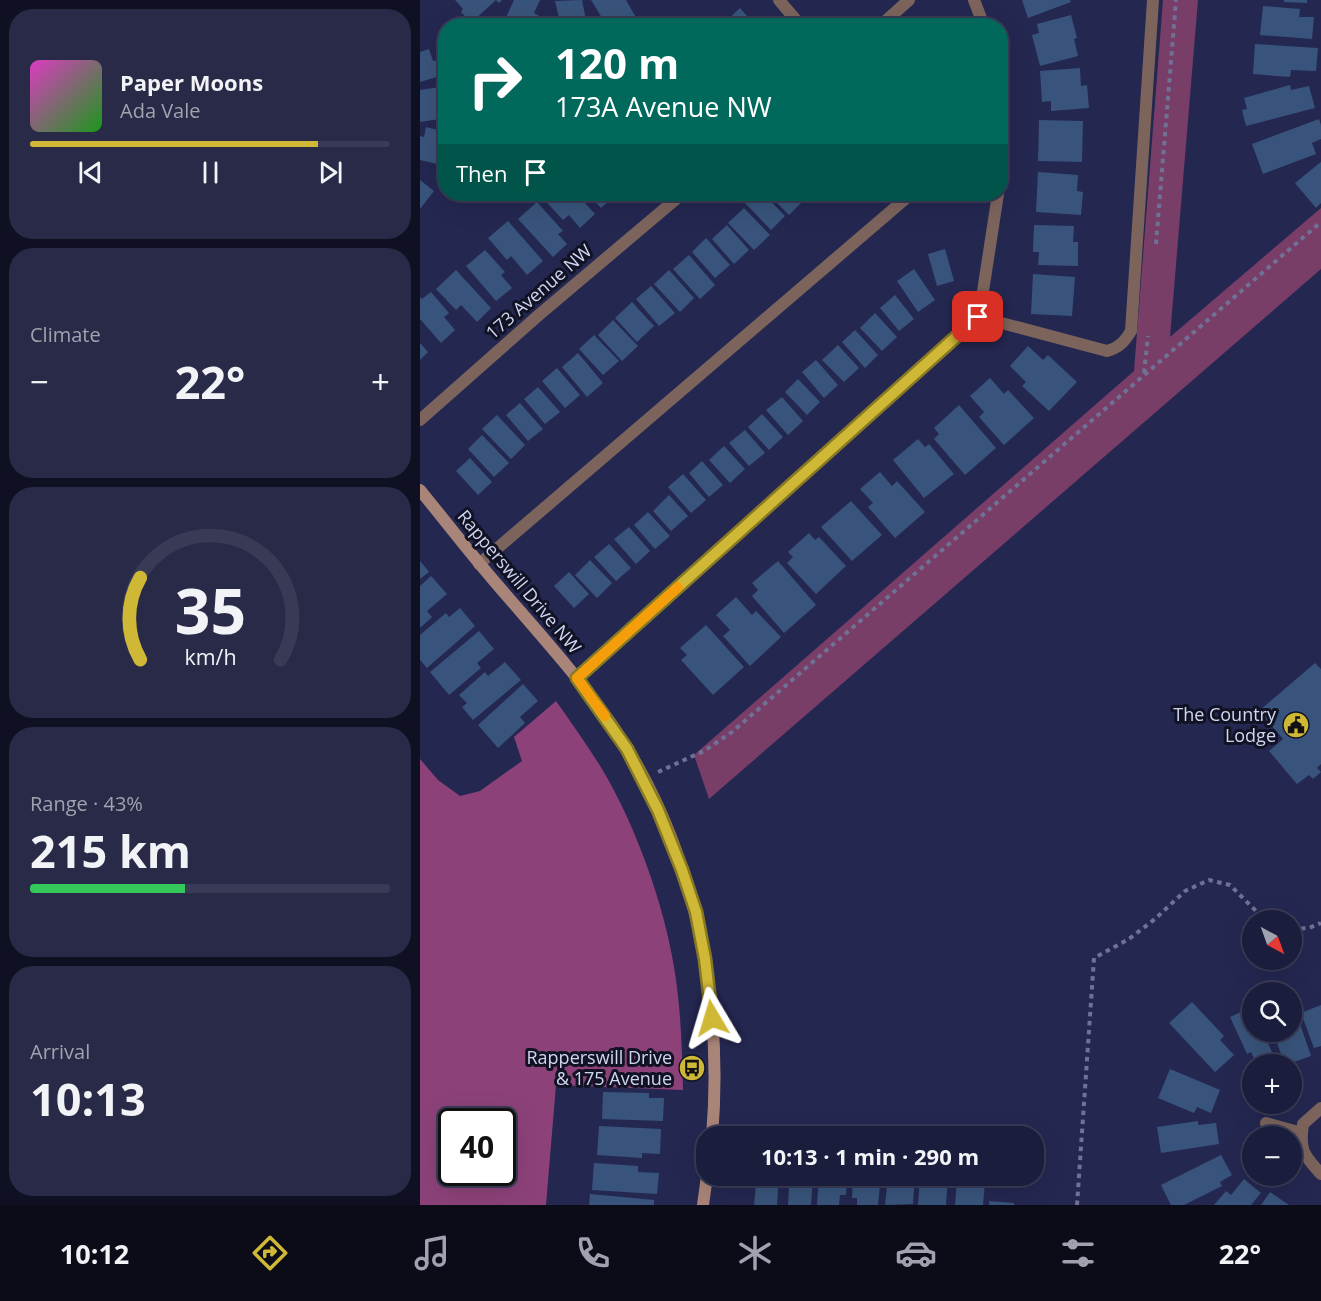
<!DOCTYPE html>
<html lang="en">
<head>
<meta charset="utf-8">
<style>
  :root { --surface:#1b1d3c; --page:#282a47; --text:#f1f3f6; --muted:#a0a2af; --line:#393b56; --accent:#d0b837 }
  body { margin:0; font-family:"Open Sans",sans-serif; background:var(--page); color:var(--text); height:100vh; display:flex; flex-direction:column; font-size:22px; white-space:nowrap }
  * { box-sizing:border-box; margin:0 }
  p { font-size:20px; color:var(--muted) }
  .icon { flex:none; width:33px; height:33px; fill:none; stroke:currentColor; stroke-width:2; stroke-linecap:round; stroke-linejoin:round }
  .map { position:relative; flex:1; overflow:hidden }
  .drawer { display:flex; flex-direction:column; gap:9px; padding:9px; background:#0f1021; width:420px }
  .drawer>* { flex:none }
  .top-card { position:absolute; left:18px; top:18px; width:570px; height:183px; border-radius:24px; box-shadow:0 6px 24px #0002,0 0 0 2px var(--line); background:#00695c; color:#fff; overflow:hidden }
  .needle { width:39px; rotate:139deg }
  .fabs { position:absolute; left:822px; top:910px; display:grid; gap:12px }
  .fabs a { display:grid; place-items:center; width:60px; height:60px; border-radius:50%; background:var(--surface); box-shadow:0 6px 24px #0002,0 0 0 2px var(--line); font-size:30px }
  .speed { position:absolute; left:18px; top:1108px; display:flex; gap:12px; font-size:30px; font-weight:700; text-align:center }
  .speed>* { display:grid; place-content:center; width:78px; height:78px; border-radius:50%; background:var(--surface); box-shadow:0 6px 24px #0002,0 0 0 2px var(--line); line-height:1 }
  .speed .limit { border:3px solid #111; border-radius:9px; background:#fff; color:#111 }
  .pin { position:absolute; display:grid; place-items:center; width:51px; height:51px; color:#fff; margin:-26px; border-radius:12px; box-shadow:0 3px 9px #0006 }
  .me { position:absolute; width:66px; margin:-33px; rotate:353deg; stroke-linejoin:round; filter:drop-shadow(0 0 4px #0008) }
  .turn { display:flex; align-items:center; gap:21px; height:126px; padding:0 18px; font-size:27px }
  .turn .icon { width:78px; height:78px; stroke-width:2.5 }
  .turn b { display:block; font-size:42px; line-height:51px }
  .then { display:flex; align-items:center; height:57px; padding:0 18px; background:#0003; gap:12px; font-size:22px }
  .big { font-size:45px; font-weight:700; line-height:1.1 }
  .drawer .card { flex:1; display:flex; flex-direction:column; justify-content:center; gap:9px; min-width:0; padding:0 21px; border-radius:24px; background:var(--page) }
  .drawer .dial { align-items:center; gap:0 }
  .dial svg { height:156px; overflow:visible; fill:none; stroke:var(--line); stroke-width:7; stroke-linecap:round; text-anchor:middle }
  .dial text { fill:var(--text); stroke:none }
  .song { display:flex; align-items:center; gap:18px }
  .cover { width:72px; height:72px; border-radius:9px; background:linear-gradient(135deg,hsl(310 70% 55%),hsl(120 70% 35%)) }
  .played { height:6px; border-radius:3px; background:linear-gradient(90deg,var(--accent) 80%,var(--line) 80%) }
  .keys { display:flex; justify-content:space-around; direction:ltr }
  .heat { display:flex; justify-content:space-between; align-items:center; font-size:33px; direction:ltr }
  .charge { height:9px; border-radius:4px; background:linear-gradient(90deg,#34c759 43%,var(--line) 0) }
  .trip { position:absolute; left:276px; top:1126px; width:348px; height:60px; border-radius:24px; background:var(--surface); box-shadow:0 6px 24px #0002,0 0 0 2px var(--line); font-weight:700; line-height:60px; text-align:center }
  .tab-bar { display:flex; height:96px; justify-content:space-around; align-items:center; background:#0b0c18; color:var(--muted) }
  .tab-bar .icon { width:42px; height:42px }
  .tab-bar .on { color:var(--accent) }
  .tab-bar b { font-size:27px; color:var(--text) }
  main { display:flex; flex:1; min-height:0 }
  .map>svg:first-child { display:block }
  .green { fill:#783e68 }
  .forest { fill:#8c4279; fill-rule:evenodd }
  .building { fill:#39547c }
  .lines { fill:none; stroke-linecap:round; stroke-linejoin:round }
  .path { stroke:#6f7295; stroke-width:4; stroke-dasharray:4.5 4.5; stroke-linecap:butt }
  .lane { stroke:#7c645d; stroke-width:12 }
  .street { stroke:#7c645d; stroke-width:12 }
  .secondary { stroke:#a98478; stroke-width:12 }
  .route-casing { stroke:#877824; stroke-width:15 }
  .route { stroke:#d0b837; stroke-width:10 }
  .slow { stroke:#f59e0b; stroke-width:10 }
  .labels { text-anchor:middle; stroke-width:6; stroke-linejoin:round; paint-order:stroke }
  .street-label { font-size:18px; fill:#d1d6f0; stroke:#111325 }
  .poi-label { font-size:18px; fill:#d1d6f0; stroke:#111325; text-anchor:end }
</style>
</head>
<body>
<main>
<section class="drawer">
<div class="card">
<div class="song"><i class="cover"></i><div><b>Paper Moons</b><p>Ada Vale</p></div></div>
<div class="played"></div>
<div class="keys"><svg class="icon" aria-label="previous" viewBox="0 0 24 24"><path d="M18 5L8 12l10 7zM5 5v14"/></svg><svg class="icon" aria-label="pause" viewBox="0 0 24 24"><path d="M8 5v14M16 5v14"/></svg><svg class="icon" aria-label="next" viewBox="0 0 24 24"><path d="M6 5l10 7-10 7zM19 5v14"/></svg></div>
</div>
<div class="card"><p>Climate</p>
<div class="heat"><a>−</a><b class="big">22°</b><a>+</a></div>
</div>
<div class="card dial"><svg viewBox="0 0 100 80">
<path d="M14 69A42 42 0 1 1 86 69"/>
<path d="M14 69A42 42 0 0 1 14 27" stroke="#d0b837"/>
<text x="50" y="56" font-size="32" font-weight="700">35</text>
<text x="50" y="72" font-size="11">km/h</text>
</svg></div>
<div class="card"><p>Range · 43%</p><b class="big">215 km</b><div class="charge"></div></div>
<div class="card"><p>Arrival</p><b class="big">10:13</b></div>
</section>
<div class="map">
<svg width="901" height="1205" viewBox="0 0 901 1205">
  <rect width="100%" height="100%" fill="#242750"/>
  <path class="green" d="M 743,0 L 778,0 L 750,337 L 901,208 L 901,269 L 289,799 L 274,755 L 714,371 Z"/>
  <path class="forest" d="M 136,701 C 152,724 168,746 182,769 C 215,824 244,904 254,967 C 261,1008 262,1049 263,1090 L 136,1085 L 126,1205 L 0,1205 L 0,759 L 18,780 L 40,796 L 60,791 L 102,761 L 94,737 ZM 32,1122 L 82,1122 L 82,1173 L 32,1173 Z"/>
  <path class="building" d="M 35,0 L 82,0 L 79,3 L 76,0 L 51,23 L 41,12 L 43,9 Z
    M 94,0 L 120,0 L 114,13 L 123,18 L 120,26 L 82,26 Z
    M 162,0 L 166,20 L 163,21 L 165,26 L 141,26 L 135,1 Z
    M 171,0 L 206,0 L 218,21 L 212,26 L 187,26 Z
    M 602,0 L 650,0 L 651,2 L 608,18 Z
    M 864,0 L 887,0 L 887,3 L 864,2 Z
    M 843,6 L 880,9 L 879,17 L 894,17 L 892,39 L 840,35 Z
    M 320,8 L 336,26 L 301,26 Z
    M 651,15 L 657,38 L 654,39 L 658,56 L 620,66 L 612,35 L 619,33 L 617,24 Z
    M 835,44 L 898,48 L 896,71 L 871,70 L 870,77 L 833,74 Z
    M 9,49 L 13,61 L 18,60 L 23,75 L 0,82 L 0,52 Z
    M 660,68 L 661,86 L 667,85 L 669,108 L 631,111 L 631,101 L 622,102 L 620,71 Z
    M 870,85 L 871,90 L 889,86 L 895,108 L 826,126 L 822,110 L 827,109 L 824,98 Z
    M 26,86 L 26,118 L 0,122 L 0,90 Z
    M 899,119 L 901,125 L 901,139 L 892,143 L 896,154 L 843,174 L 832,144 Z
    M 619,120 L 663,121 L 662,162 L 618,161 Z
    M 6,127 L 26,132 L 26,166 L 0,160 L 0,136 L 4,137 Z
    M 901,162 L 901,203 L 896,208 L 875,183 Z
    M 618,172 L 658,175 L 657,191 L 663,192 L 661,215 L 616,212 Z
    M 0,180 L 14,191 L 0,209 Z
    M 119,194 L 157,194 L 175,214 L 160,228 L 149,215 L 143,220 Z
    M 168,194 L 197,194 L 181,208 Z
    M 335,194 L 344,194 L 365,216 L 351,230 L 325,203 Z
    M 348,194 L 377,194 L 384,200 L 369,215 Z
    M 382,194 L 398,194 L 389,201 Z
    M 117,202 L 143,231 L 138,234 L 147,244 L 133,257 L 98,219 Z
    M 324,208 L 350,235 L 334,250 L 308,223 Z
    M 88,221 L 123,261 L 107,275 L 91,256 L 87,260 L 68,238 Z
    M 307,225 L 329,250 L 314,264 L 292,239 Z
    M 614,225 L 654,226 L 653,242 L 658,242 L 658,266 L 618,265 L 619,252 L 613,252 Z
    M 286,238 L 310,265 L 295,278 L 272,252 Z
    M 525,249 L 534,281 L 517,286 L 508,254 Z
    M 65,250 L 85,272 L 81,275 L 92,288 L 76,301 L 46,266 Z
    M 269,255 L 295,285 L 280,299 L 253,269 Z
    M 494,269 L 515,300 L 498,312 L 477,281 Z
    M 36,270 L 71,308 L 57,322 L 41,305 L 36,310 L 16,289 Z
    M 249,270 L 274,298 L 260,312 L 234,284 Z
    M 613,274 L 655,277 L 652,316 L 611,314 Z
    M 231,286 L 255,313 L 239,326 L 216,299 Z
    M 11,292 L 29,313 L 24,317 L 35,330 L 21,343 L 0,319 L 0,297 L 2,299 Z
    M 475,295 L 494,319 L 479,331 L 460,308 Z
    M 212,302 L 234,326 L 217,342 L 195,318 Z
    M 455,313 L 477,337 L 462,351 L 440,328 Z
    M 193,320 L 218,346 L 202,361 L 178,335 Z
    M 435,330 L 458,355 L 445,368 L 422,342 Z
    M 174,335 L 199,361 L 183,375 L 159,349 Z
    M 0,343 L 8,352 L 0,360 Z
    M 418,345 L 439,368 L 424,382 L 402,360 Z
    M 608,346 L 623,360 L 628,355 L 657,382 L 629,411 L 602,386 L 606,382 L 590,366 Z
    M 158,353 L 183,383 L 167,397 L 142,367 Z
    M 396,360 L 418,385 L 404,398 L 382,372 Z
    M 137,368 L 160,395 L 145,408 L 122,381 Z
    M 570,378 L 584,394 L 588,390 L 614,418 L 584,445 L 559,417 L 564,412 L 550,396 Z
    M 378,379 L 400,402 L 387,415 L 365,392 Z
    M 118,387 L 140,412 L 125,424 L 104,399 Z
    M 362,397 L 383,421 L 368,435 L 346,410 Z
    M 100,403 L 123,429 L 108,441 L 86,415 Z
    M 539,405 L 576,448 L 545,475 L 514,439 L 519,434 L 514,428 Z
    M 342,414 L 363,437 L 349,450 L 328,427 Z
    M 77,415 L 105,445 L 91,459 L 62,429 Z
    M 325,430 L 345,453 L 329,466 L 309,443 Z
    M 62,435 L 89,463 L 74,477 L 48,449 Z
    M 498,439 L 505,447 L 509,444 L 534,474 L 504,498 L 473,460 Z
    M 304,446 L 325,469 L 310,483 L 289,460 Z
    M 50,458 L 72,482 L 58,495 L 36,471 Z
    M 282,461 L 303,485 L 289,497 L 269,473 Z
    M 460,472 L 472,486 L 477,481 L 505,512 L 475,538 L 448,507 L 453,503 L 440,489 Z
    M 263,474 L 286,500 L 271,513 L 248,487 Z
    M 249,495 L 268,516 L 251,531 L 233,511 Z
    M 431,501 L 462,535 L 432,561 L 401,527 Z
    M 228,512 L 250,536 L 235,549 L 214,525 Z
    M 209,527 L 230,551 L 216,564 L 194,539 Z
    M 389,533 L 395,540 L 399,537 L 426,566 L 396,594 L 367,563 L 373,557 L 368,552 Z
    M 189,544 L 211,568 L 196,581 L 174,557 Z
    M 170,560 L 192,583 L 177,598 L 155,575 Z
    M 0,561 L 9,572 L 0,579 Z
    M 358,561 L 396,605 L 364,633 L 332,596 L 338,590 L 332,583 Z
    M 149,572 L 169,594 L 154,608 L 134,586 Z
    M 11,576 L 27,594 L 7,611 L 12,617 L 0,628 L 0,586 Z
    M 316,597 L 332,615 L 336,611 L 361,637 L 330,666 L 303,636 L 310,630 L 296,615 Z
    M 40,608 L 55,626 L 7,668 L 0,660 L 0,635 L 26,613 L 29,617 Z
    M 286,625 L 324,667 L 293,695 L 261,660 L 267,655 L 260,648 Z
    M 59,631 L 74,649 L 57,663 L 61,668 L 29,695 L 10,672 Z
    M 85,662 L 101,680 L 53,720 L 42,707 L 47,703 L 39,695 L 65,672 L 68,676 Z
    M 895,663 L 901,669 L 901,764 L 897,768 L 901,772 L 893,779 L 889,775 L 877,784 L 849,751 L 863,739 L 839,711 Z
    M 103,684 L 118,701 L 100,717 L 105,723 L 78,748 L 58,725 Z
    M 872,1000 L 891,1056 L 865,1065 L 853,1032 L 872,1032 Z
    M 772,1002 L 804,1036 L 800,1040 L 814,1055 L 795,1072 L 749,1023 Z
    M 901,1005 L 901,1046 L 894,1048 L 881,1013 Z
    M 832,1007 L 832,1032 L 843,1032 L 857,1063 L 852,1065 L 837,1065 L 831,1052 L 827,1054 L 810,1017 Z
    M 750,1069 L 800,1090 L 791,1113 L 777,1107 L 774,1113 L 738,1098 Z
    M 183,1092 L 229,1093 L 229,1098 L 244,1098 L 243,1121 L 182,1119 Z
    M 778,1121 L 778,1125 L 796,1123 L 799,1144 L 741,1153 L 737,1127 Z
    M 179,1126 L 241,1129 L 240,1154 L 222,1153 L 222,1158 L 177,1155 Z
    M 801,1155 L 812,1175 L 800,1182 L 802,1186 L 764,1205 L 751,1205 L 741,1185 Z
    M 174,1163 L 218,1166 L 218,1172 L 239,1173 L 237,1194 L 172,1190 Z
    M 326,1176 L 359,1176 L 357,1205 L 334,1205 L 336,1184 L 325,1183 Z
    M 362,1176 L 393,1176 L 391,1205 L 368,1205 L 369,1187 L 362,1186 Z
    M 399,1176 L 427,1176 L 426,1195 L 420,1195 L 419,1205 L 397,1205 Z
    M 433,1176 L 461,1176 L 458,1205 L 437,1205 L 437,1198 L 432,1198 Z
    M 468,1176 L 495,1176 L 493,1204 L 465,1205 Z
    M 500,1176 L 528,1177 L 526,1205 L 498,1205 Z
    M 824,1179 L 841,1193 L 831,1205 L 794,1205 L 806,1191 L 811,1195 Z
    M 537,1180 L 565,1182 L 563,1205 L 535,1205 Z
    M 850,1192 L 869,1205 L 841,1205 Z
    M 170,1194 L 234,1200 L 234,1205 L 169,1205 Z
    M 569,1201 L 594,1203 L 594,1205 L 569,1205 Z"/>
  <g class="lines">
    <path class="path" d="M 736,244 L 756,0
      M 724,373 L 728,336
      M 238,772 L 284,751 L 312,732 L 901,222
      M 872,929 L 889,928 L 901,923
      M 657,1205 L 674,958 L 709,939 L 735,919 L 765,891 L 789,880 L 810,885 L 846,921"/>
    <path class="lane" d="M 559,317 L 687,351 C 699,348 705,341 711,331 L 733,0
      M 59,564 L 491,194"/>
    <path class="street" d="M 359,0 L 381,26
      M 554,0 L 564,26
      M 460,26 L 489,0
      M 580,110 L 580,174
      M 0,420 L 120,314 L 262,194
      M 157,678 L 559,317 L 578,194
      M 901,1108 L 883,1124 C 879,1151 884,1155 901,1174
      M 846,1123 L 882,1133"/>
    <path class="secondary" d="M 0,490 C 27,523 53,557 81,589 C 118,632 157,675 190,722 C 273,841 304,994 292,1137
      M 283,1205 L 287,1176"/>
  </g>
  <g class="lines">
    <defs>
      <path id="route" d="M 292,1018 L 285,959 L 276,912 L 262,870 L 238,810 L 207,749 L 157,678 L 558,317"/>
    </defs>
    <use href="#route" class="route-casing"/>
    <use href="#route" class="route"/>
    <path class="slow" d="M 185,716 L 157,678 L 258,587"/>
  </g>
  <defs>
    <symbol id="civic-disc" viewBox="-11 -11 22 22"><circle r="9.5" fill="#d0b837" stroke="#111325"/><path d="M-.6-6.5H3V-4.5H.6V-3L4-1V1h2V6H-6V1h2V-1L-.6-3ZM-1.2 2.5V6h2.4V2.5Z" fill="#111"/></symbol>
    <symbol id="bus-disc" viewBox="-11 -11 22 22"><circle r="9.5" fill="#d0b837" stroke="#111325"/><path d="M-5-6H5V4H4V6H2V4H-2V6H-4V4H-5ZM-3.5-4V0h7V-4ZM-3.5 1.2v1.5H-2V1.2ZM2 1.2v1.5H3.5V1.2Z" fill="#111"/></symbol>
  </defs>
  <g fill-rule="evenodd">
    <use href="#civic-disc" x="861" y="710" width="30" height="30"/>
    <use href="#bus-disc" x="257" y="1053" width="30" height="30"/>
  </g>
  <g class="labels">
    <g class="street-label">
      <text transform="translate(119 292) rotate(-41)" y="6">173 Avenue NW</text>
      <text transform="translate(99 582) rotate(50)" y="6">Rapperswill Drive NW</text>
    </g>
    <g class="poi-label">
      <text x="856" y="721">The Country<tspan x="856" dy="21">Lodge</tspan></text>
      <text x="252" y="1064">Rapperswill Drive<tspan x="252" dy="21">&amp; 175 Avenue</tspan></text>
    </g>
  </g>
</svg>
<div class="fabs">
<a><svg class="needle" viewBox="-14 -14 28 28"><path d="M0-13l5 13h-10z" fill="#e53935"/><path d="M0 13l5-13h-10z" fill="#a0a2af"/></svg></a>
<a><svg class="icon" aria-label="search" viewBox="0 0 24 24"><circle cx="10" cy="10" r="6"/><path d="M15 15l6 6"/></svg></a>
<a>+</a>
<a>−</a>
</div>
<div class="speed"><div class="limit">40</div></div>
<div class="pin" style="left:558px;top:317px;background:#d93025"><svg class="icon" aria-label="arrive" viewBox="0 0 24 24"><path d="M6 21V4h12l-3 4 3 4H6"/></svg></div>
<svg class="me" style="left:292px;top:1018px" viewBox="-20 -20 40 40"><path d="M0-17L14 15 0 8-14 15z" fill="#d0b837" stroke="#fff" stroke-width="4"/></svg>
<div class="trip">10:13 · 1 min · 290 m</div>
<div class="top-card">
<div class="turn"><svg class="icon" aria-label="right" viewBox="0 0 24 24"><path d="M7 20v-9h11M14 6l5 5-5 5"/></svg><div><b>120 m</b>173A Avenue NW</div></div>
<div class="then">Then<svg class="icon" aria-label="arrive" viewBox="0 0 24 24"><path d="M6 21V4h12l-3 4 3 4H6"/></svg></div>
</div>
</div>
</main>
<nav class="tab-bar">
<b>10:12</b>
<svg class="icon on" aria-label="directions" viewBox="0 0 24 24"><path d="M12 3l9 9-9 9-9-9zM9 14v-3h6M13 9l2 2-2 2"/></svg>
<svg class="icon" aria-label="music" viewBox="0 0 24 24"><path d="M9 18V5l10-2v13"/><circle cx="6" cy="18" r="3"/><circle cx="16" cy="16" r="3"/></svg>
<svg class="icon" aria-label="phone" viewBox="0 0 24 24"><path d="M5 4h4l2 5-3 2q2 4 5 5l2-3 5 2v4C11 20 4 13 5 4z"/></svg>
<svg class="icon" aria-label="climate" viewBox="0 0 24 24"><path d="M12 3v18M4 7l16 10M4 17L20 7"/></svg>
<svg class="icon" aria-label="car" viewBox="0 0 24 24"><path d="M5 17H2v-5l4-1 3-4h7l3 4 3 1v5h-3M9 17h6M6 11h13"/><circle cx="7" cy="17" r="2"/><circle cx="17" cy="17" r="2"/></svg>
<svg class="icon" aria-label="filters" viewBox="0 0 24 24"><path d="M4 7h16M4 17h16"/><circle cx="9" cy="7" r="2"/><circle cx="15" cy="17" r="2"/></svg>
<b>22°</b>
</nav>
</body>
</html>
